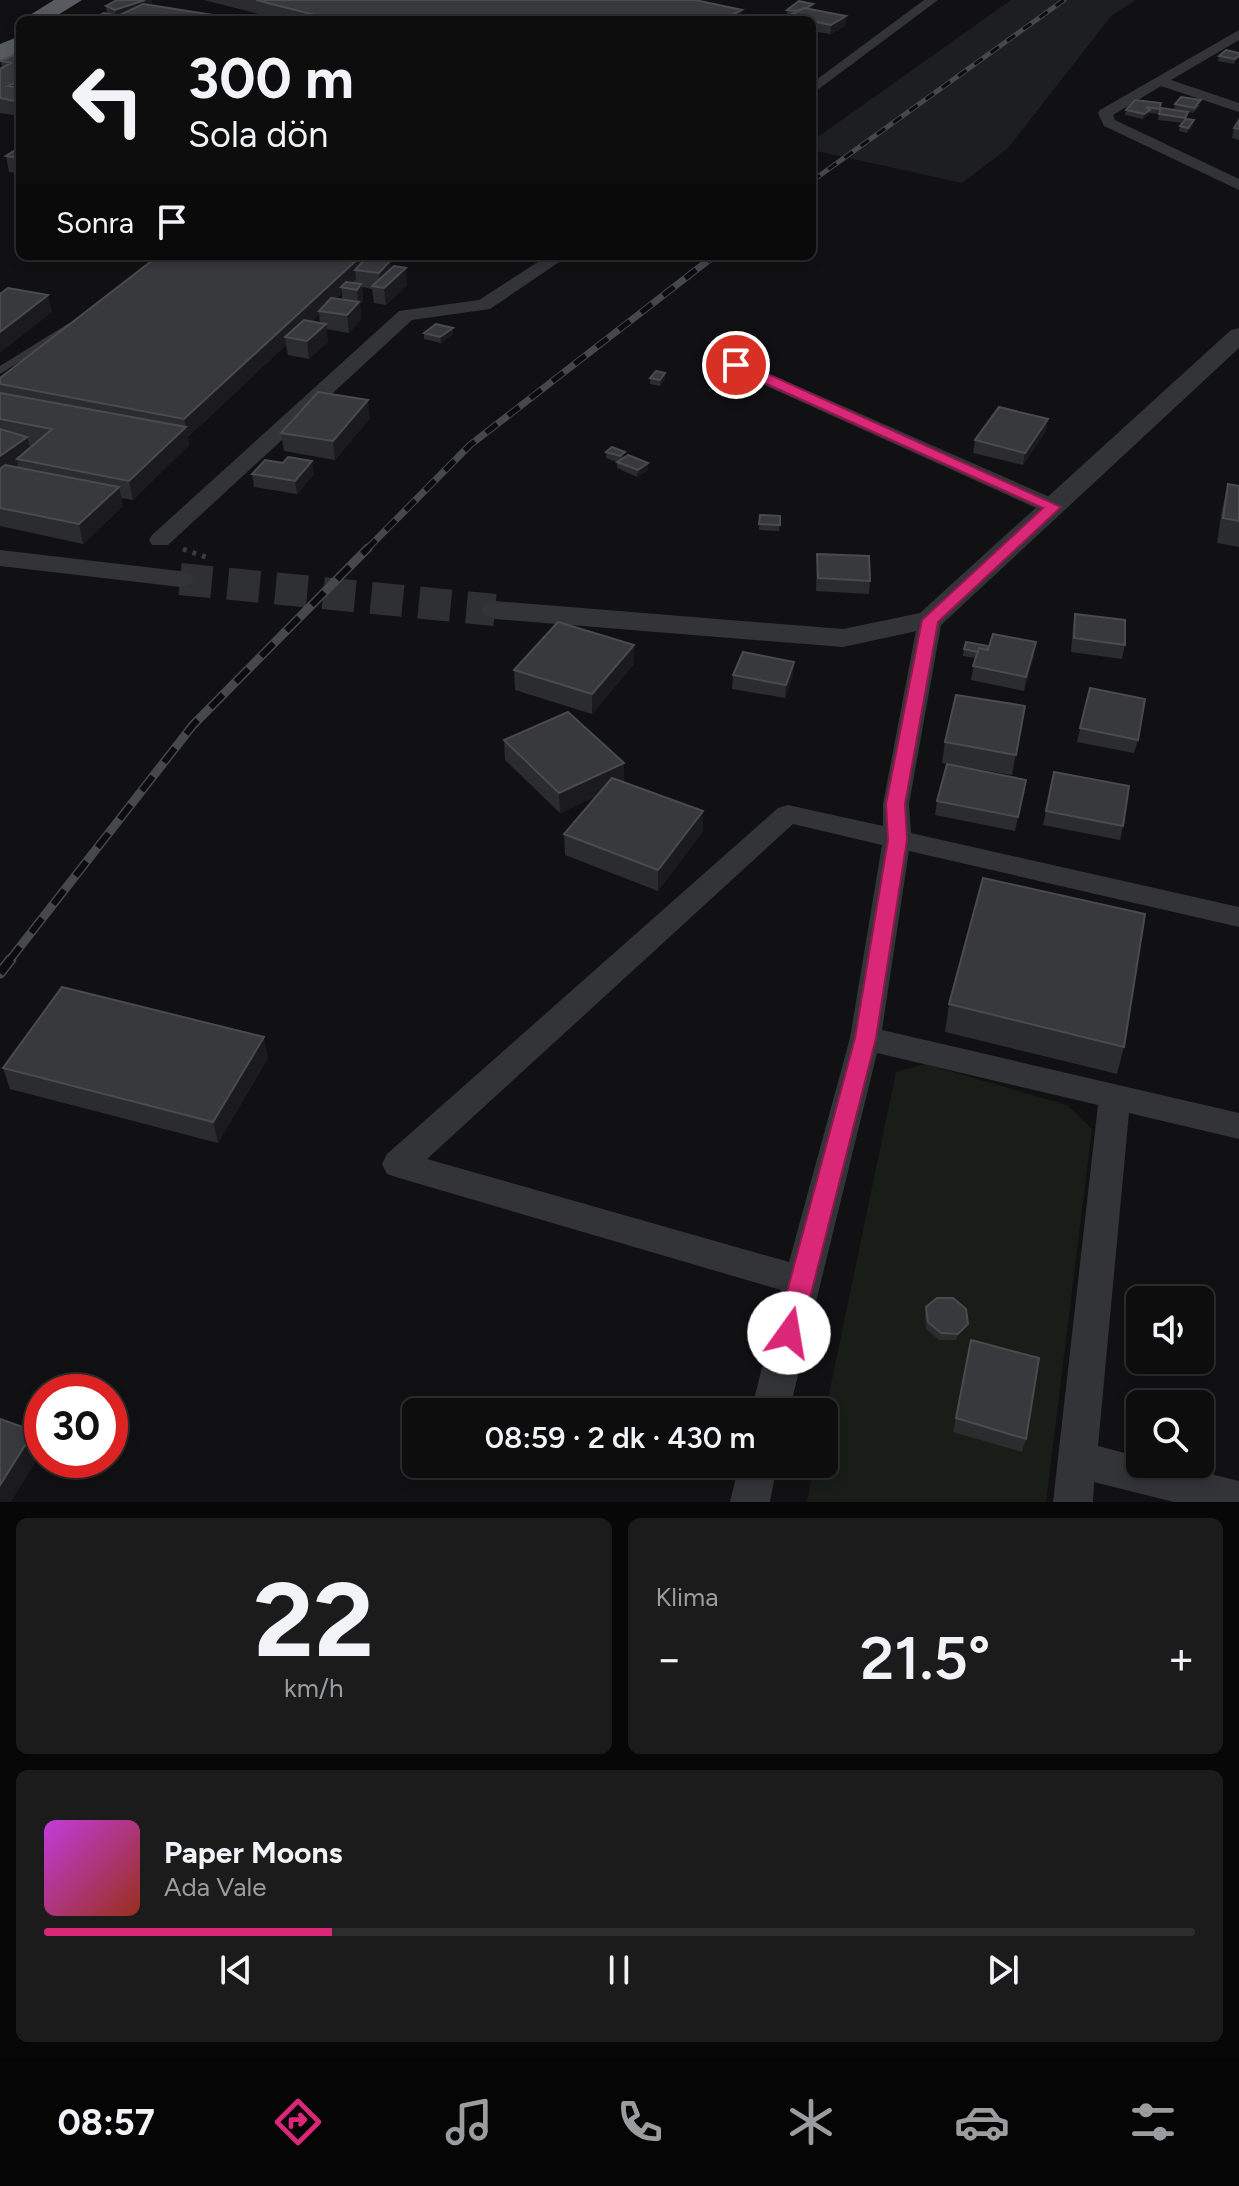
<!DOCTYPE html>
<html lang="tr">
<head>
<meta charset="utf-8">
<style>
  :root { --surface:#0d0d0e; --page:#1b1b1c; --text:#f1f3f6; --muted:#9a9c9e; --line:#2d2d2e; --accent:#db2777 }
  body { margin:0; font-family:Figtree,sans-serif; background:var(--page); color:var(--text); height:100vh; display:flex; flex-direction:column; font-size:30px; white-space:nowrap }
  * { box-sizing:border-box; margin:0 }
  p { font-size:26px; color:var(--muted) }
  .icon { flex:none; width:44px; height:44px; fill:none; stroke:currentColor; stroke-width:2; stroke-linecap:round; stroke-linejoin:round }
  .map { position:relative; height:1502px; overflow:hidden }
  .side { display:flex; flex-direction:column; gap:16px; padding:16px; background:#070708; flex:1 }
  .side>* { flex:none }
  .guide { position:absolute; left:16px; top:16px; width:800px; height:244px; border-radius:12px; box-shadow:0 4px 12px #0003,0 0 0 2px var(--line); background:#0d0d0e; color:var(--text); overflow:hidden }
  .tools { position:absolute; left:1126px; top:1286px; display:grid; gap:16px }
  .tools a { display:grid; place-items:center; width:88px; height:88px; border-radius:12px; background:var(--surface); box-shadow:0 4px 12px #0003,0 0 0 2px var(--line); font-size:40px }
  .speed { position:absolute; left:24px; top:1374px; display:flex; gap:16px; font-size:40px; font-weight:700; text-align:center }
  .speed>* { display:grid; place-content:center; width:104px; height:104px; border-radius:50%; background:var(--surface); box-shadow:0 4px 12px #0003,0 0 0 2px var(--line); line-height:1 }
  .speed .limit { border:12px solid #d22; background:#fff; color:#111 }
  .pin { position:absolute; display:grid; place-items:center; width:68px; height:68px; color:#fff; margin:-34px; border:4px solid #fff; border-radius:50%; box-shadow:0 2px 8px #0007 }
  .me { position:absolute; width:88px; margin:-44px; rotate:13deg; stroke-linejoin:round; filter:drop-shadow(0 0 6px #0008) }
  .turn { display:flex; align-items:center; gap:28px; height:168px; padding:0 40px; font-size:36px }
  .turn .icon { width:104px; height:104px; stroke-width:2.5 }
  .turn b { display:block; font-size:56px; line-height:68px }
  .then { display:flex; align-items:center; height:76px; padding:0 40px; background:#0003; gap:16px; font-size:30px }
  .big { font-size:60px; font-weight:600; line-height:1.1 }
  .side .tile { flex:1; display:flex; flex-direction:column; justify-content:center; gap:12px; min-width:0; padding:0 28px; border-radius:12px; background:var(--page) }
  .side .dial { align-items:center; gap:0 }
  .dial b { font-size:104px; line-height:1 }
  .song { display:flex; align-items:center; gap:24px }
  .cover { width:96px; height:96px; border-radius:12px; background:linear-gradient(135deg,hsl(290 70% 55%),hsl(10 70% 35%)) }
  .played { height:8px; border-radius:4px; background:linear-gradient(90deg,var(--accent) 25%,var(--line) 25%) }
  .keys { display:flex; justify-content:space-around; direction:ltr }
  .heat { display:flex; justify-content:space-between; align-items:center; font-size:44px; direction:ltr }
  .side .tiles { flex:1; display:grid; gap:16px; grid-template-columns:1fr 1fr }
  .tile:last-child { grid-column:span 2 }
  .trip { position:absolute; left:402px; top:1398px; width:436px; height:80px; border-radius:12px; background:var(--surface); box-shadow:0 4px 12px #0003,0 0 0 2px var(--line); font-weight:600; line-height:80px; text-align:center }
  .dock { display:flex; height:128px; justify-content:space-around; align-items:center; background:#050506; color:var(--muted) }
  .dock .icon { width:56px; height:56px }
  .dock .active { color:var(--accent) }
  .dock b { font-size:36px; color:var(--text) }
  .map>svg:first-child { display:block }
  .built { fill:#1d1e1f }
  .green { fill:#181d18 }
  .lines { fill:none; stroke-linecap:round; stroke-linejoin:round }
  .tertiary-tunnel { stroke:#2e3033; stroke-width:32; stroke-dasharray:32 16; stroke-linecap:butt }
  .path { stroke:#393b3e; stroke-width:5; stroke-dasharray:4 6; stroke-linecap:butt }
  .service { fill:#333437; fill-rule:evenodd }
  .minor { fill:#333437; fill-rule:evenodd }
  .tertiary { fill:#333437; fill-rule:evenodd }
  .trunk { fill:#575a5f; fill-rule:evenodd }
  .rail-far3-casing { stroke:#46484c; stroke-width:5 }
  .rail-far2-casing { stroke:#46484c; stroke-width:7 }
  .rail-far1-casing { stroke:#46484c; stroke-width:9 }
  .rail-casing { stroke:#46484c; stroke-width:11 }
  .rail-far3 { stroke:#0c0c0e; stroke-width:3; stroke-dasharray:10; stroke-linecap:butt }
  .rail-far2 { stroke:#0c0c0e; stroke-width:5; stroke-dasharray:14; stroke-linecap:butt }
  .rail-far1 { stroke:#0c0c0e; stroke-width:6; stroke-dasharray:18; stroke-linecap:butt }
  .rail { stroke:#0c0c0e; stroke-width:8; stroke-dasharray:24; stroke-linecap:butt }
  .wall { fill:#2a2c2e; fill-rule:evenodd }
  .shaded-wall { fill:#1b1b1d }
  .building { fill:#37393c; stroke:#484b4f; stroke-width:2 }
  .route { fill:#db2777; stroke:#8e194d; stroke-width:2 }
</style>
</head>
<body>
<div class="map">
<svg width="1239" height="1502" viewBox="0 0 1239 1502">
  <rect width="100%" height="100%" fill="#111113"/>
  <path class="built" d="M 1011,0 L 1136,0 L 1112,15 L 1008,148 L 962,183 L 812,150 L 812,141 Z"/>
  <path class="green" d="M 925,1064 L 1067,1105 L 1092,1129 L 1046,1502 L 807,1502 L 814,1464 L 824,1464 L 824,1418 L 896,1072 Z"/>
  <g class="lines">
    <path class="tertiary-tunnel" d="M 180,579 L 495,610"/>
    <path class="path" d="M 183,549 L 206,557"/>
    <path class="service" d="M 69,323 L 74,326 L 73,328 L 0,374 L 0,366 Z"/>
    <path class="minor" d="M 924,0 L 938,0 L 812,94 L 812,83 Z
      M 1239,30 L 1239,40 L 1171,80 L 1239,103 L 1239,112 L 1161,86 L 1113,115 L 1115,120 L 1239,179 L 1239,190 L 1104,126 L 1098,113 L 1100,110 Z
      M 547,256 L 568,256 L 490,309 L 412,320 L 168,545 L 152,545 L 149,540 L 152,535 L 399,311 L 479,300 Z
      M 736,359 L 1061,502 L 1064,507 L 1061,512 L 1045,512 L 729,369 L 726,365 Z
      M 930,613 L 942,620 L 909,804 L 911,833 L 1239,907 L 1239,927 L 909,851 L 882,1030 L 1239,1113 L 1239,1139 L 1129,1113 L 1098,1446 L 1140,1457 L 1140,1464 L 1170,1464 L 1239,1481 L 1239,1502 L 1174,1502 L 1094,1482 L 1093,1502 L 1053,1502 L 1098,1105 L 877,1053 L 789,1412 L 751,1412 L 781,1290 L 399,1178 L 387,1174 L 382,1164 L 387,1154 L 778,808 L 788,805 L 883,826 L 883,804 L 918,620 ZM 793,824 L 882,845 L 850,1038 L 789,1262 L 427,1159 Z
      M 739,1464 L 777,1464 L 770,1502 L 730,1502 Z"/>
    <path class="tertiary" d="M 1239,328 L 1239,348 L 940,626 L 843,647 L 495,619 L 485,616 L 481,610 L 485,604 L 495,601 L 843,629 L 920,613 L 1231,330 Z
      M 0,550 L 180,571 L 190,573 L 194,579 L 190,585 L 180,587 L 0,566 Z"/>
    <path class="trunk" d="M 54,0 L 82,0 L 50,20 L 22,20 Z
      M 20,36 L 20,52 L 0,61 L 0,44 Z"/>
    <defs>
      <path id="rail-far3" d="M 812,181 L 1064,0"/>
      <path id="rail-far2" d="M 366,550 L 470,445 L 714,256"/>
      <path id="rail-far1" d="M 9,961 L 193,725 L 368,548"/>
      <path id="rail" d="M 0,973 L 11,959"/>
    </defs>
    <use href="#rail-far3" class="rail-far3-casing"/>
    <use href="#rail-far2" class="rail-far2-casing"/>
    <use href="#rail-far1" class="rail-far1-casing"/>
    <use href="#rail" class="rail-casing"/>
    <use href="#rail-far3" class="rail-far3"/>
    <use href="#rail-far2" class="rail-far2"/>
    <use href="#rail-far1" class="rail-far1"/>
    <use href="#rail" class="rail"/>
  </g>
  <path class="wall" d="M 117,0 L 151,0 L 152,5 L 220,16 L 220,20 L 90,20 L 107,14 L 106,6 Z
    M 204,0 L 695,0 L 741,20 L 282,20 Z
    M 813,8 L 811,9 L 846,16 L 845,26 L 830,34 L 812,31 L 812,20 L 788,20 L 788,16 L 791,15 L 787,14 L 787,10 Z
    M 20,52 L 20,116 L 0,113 L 0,69 L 2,68 L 1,61 Z
    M 1239,53 L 1234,64 L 1218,61 L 1219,56 Z
    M 1135,100 L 1160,108 L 1158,114 L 1149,113 L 1143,119 L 1125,115 L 1126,110 Z
    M 1175,104 L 1200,105 L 1193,113 L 1188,112 L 1186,120 L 1193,126 L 1187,133 L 1179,131 L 1180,126 L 1183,123 L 1158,120 L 1159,114 L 1188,112 L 1174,109 Z
    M 1239,120 L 1239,140 L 1232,138 L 1234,128 Z
    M 20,149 L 20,174 L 9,172 L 6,156 Z
    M 158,256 L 395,256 L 390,261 L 391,269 L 407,285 L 386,305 L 374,303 L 372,289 L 362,287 L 363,301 L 360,305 L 361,319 L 349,333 L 326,329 L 328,342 L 309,359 L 288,355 L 286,345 L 188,437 L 189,445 L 133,500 L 121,498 L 123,506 L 83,544 L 0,526 L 0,378 ZM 342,293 L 342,300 L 336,299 ZM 319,314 L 320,323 L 311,322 Z
    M 424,333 L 453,334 L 441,343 L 424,339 Z
    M 650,378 L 665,379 L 660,386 L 650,384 Z
    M 370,418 L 335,460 L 284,451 L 281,433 Z
    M 1046,431 L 1023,465 L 973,453 L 975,440 Z
    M 606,452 L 648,463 L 648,470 L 637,477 L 617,468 L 617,462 L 606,458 Z
    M 252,474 L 314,474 L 297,494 L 254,487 Z
    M 1228,484 L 1239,486 L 1239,547 L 1217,543 L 1222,509 Z
    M 760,515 L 780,525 L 779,531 L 759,530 Z
    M 817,554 L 870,581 L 869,594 L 816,591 Z
    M 1075,614 L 1125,645 L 1122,659 L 1071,652 L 1073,627 Z
    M 634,645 L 634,664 L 592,714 L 515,690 L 514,670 Z
    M 964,649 L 987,650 L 1034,656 L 1024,691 L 971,680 L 975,658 L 963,656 Z
    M 794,662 L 793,675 L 785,698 L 732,689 L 733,675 Z
    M 1090,688 L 1138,740 L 1134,753 L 1077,742 Z
    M 1025,706 L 1012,775 L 942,763 L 945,742 Z
    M 504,740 L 624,783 L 703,831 L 658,891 L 565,855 L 564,834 L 596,796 L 560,813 L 505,760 Z
    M 1054,772 L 1123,826 L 1120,840 L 1043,825 Z
    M 1026,780 L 1015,831 L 935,815 L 937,801 Z
    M 949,1004 L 1124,1047 L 1117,1074 L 945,1032 Z
    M 268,1058 L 218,1143 L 10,1089 L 3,1068 Z
    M 926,1307 L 968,1324 L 967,1331 L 956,1340 L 939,1340 L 926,1329 L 925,1314 Z
    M 968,1354 L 1026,1439 L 1022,1452 L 953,1432 Z"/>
  <path class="shaded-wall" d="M 145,0 L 151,0 L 153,12 L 117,20 L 115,10 Z
    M 742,10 L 741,20 L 722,20 Z
    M 846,16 L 845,26 L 830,34 L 831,25 Z
    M 20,81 L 20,97 L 8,86 Z
    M 1150,110 L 1149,115 L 1143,119 L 1144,114 Z
    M 1194,120 L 1193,126 L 1187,133 L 1188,128 Z
    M 361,256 L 362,271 L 355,270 L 356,279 L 347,288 L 341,287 L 342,293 L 322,311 L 319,311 L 319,314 L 293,339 L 285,337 L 286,345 L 188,437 L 189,445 L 133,500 L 129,481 L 186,427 L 184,419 Z
    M 375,256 L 395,256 L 376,274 L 374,257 Z
    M 390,261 L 392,278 L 381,288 L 379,273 Z
    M 406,268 L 407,285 L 386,305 L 384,288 Z
    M 361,284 L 363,301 L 360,305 L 361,319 L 349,333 L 347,315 L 358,303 L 357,290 Z
    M 48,295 L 52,312 L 0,353 L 0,332 Z
    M 326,324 L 328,342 L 309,359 L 307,341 Z
    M 453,328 L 453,334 L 441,343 L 440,337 Z
    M 665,373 L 665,379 L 660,386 L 660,380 Z
    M 368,400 L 370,418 L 335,460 L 333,441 Z
    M 1048,419 L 1046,431 L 1023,465 L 1025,453 Z
    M 27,437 L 32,455 L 17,459 L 18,465 L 0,478 L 0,456 Z
    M 312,461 L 314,474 L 297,494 L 295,481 Z
    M 648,463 L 648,470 L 637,477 L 638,470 Z
    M 119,487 L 123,506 L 83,544 L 79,524 Z
    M 1036,642 L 1034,656 L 1024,691 L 1026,677 Z
    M 634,645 L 634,664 L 592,714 L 592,694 Z
    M 794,662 L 793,675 L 785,698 L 786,685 Z
    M 624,763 L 624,784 L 560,813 L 559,793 Z
    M 703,811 L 703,831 L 658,891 L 658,870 Z
    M 264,1037 L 268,1058 L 218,1143 L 213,1122 Z
    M 968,1324 L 967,1331 L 956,1340 L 958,1334 Z
    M 34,1431 L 42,1452 L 11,1502 L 0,1502 L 0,1485 Z"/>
  <path class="building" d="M 117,0 L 145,0 L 115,10 L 106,6 Z
    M 256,0 L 695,0 L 742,10 L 722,20 L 335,20 Z
    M 799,1 L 813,4 L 807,8 L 804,8 L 797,11 L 787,10 Z
    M 143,4 L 220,16 L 213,20 L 90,20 L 104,13 L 118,16 Z
    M 804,8 L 846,16 L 831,25 L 812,21 L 812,20 L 788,16 Z
    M 1226,50 L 1239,53 L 1239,56 L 1235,59 L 1219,56 Z
    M 20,52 L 20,81 L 8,86 L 20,88 L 20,102 L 0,98 L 0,69 L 11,63 L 1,61 Z
    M 1181,97 L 1201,100 L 1194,108 L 1175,104 Z
    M 1135,100 L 1161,103 L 1159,109 L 1146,107 L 1150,110 L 1144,114 L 1126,110 Z
    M 1161,108 L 1188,112 L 1185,118 L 1159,114 Z
    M 1186,119 L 1194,120 L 1188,128 L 1180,126 Z
    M 1239,120 L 1239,129 L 1234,128 Z
    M 17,149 L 20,149 L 20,158 L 6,156 Z
    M 158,256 L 361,256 L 184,419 L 0,384 L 0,378 Z
    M 366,258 L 390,261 L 379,273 L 355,270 Z
    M 394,266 L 406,268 L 384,288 L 372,286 Z
    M 346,282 L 361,284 L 357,290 L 341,287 Z
    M 8,288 L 48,295 L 0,332 L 0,294 Z
    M 331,298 L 359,302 L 347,315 L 319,311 Z
    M 304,320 L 326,324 L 307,341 L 285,337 Z
    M 436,324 L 453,328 L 440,337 L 424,333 Z
    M 656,371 L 665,373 L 660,380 L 650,378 Z
    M 318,392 L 368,400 L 333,441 L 281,433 Z
    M 0,393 L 186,427 L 129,481 L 17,459 L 52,429 L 0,419 Z
    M 999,407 L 1048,419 L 1025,453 L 975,440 Z
    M 0,429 L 27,437 L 0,456 Z
    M 612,447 L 625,452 L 620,456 L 606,452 Z
    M 628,455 L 648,463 L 638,470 L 617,462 Z
    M 288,457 L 312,461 L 295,481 L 252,474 L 265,460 L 283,463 Z
    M 5,465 L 119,487 L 79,524 L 0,508 L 0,469 Z
    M 1228,484 L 1239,486 L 1239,521 L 1223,518 Z
    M 760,515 L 780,516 L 780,525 L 759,524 Z
    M 817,554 L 869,556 L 870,581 L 818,578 Z
    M 1075,614 L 1125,620 L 1125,645 L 1074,638 Z
    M 558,622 L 634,645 L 592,694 L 514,670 Z
    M 993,634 L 1036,642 L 1026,677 L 973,666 L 979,648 L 988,650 Z
    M 966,642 L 988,646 L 987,650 L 979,648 L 978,652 L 964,649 Z
    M 743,652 L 794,662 L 786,685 L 733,675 Z
    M 1090,688 L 1145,699 L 1138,740 L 1080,728 Z
    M 956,695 L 1025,706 L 1016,755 L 945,742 Z
    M 568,712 L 624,763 L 559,793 L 504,740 Z
    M 947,764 L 1026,780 L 1018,817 L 937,801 Z
    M 1054,772 L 1129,786 L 1123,826 L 1046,811 Z
    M 612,778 L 703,811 L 658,870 L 564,834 Z
    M 983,878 L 1145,914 L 1124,1047 L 949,1004 Z
    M 62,987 L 264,1037 L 213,1122 L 3,1068 Z
    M 937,1298 L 953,1298 L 966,1309 L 968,1324 L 958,1334 L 941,1333 L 928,1322 L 926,1307 Z
    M 971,1340 L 1039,1358 L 1026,1439 L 956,1418 Z
    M 0,1419 L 34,1431 L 0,1485 Z"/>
  <path class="route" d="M 731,362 L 741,362 L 1061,507 L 938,622 L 905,804 L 907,840 L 876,1038 L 801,1333 L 798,1341 L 789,1345 L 780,1341 L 776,1333 L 855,1038 L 888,840 L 886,804 L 922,620 L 1043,508 L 731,368 Z"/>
</svg>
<div class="tools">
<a><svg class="icon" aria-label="sound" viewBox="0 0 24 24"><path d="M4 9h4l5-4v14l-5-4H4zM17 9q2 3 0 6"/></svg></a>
<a><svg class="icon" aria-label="search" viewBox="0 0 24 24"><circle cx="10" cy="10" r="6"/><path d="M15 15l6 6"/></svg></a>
</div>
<div class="speed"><div class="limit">30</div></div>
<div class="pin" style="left:736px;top:365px;background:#d93025"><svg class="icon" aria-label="arrive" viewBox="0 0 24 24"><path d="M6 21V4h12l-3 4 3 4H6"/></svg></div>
<svg class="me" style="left:789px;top:1333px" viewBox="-20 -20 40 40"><circle r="19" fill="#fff"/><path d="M0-13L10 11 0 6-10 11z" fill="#db2777"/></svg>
<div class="trip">08:59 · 2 dk · 430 m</div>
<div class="guide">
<div class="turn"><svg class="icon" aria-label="left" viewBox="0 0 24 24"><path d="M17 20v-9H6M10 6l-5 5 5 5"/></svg><div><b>300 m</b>Sola dön</div></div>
<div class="then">Sonra<svg class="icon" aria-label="arrive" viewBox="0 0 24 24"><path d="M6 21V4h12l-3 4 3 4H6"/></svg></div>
</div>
</div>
<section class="side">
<div class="tiles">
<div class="tile dial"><b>22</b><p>km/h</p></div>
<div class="tile"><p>Klima</p>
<div class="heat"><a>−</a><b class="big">21.5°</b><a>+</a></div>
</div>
<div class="tile">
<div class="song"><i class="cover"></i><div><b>Paper Moons</b><p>Ada Vale</p></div></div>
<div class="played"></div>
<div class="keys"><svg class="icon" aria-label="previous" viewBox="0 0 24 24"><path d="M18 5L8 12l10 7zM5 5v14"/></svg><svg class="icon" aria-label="pause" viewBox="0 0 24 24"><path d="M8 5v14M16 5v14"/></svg><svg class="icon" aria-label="next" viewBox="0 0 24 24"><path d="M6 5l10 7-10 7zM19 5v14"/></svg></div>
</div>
</div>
</section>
<nav class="dock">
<b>08:57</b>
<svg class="icon active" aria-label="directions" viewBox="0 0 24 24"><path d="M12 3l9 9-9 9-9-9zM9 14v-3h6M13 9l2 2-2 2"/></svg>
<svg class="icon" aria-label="music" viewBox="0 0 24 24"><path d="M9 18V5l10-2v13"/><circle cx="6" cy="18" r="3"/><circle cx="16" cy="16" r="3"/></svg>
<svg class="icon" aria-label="phone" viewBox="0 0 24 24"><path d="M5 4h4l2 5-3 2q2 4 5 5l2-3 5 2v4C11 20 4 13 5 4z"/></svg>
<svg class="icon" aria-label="climate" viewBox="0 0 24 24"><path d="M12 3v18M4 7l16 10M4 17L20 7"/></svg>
<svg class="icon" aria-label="car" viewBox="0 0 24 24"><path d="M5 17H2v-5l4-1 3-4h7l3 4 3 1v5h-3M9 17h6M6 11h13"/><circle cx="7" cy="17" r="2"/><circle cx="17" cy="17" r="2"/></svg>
<svg class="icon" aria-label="filters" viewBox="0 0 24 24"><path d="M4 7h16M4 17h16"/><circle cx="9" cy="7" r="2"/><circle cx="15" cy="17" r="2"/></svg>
</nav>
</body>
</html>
